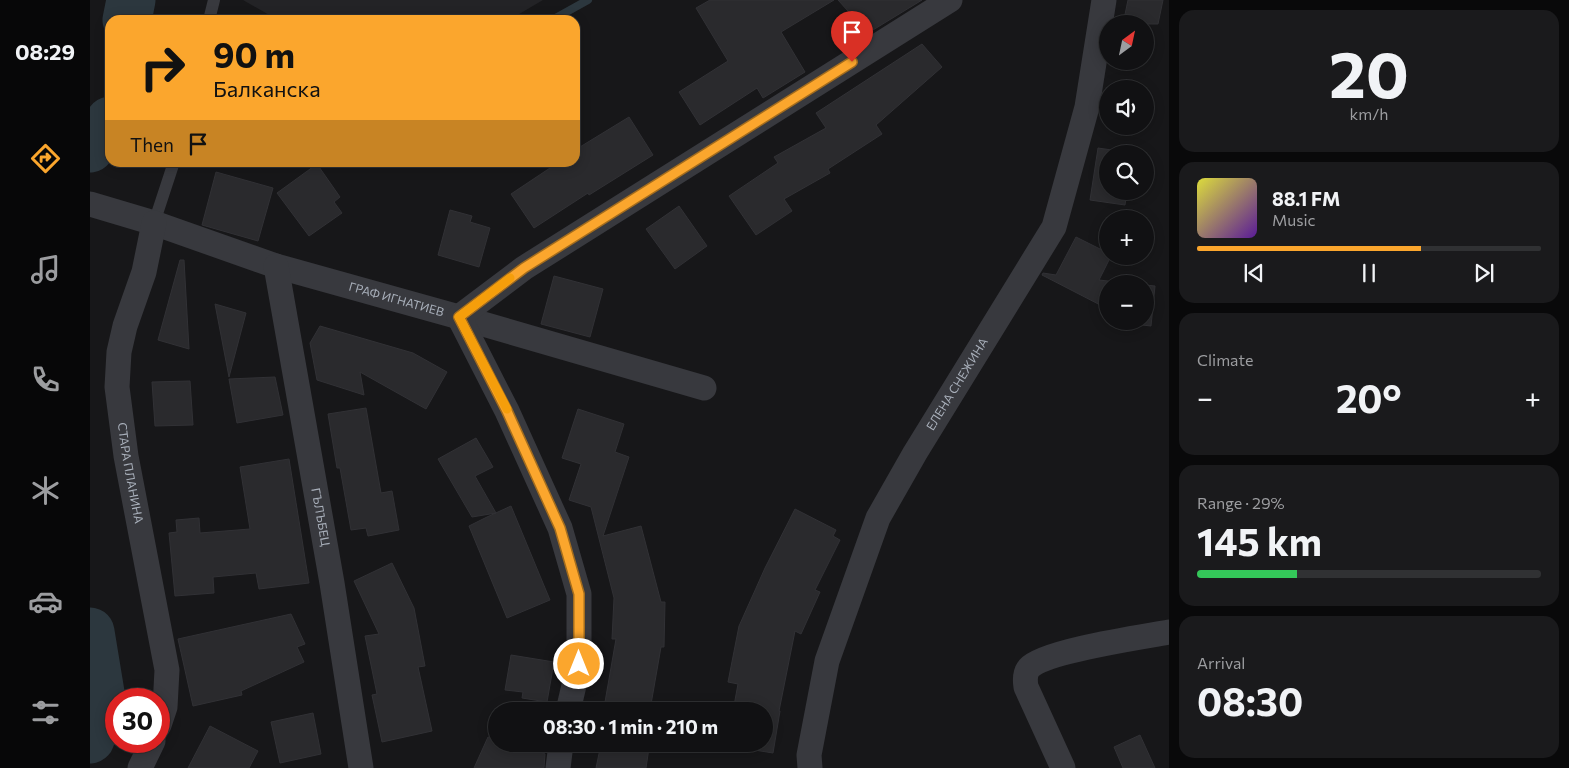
<!DOCTYPE html>
<html lang="en">
<head>
<meta charset="utf-8">
<style>
  :root { --surface:#111113; --page:#1a1a1c; --text:#f1f3f6; --muted:#9c9da0; --line:#303133; --accent:#fba62d }
  body { margin:0; font-family:Commissioner,sans-serif; background:var(--page); color:var(--text); height:100vh; display:flex; flex-direction:column; font-size:19px; white-space:nowrap }
  * { box-sizing:border-box; margin:0 }
  p { font-size:16px; color:var(--muted) }
  .icon { flex:none; width:28px; height:28px; fill:none; stroke:currentColor; stroke-width:2; stroke-linecap:round; stroke-linejoin:round }
  .map { position:relative; flex:1; overflow:hidden }
  .side { display:flex; flex-direction:column; gap:10px; padding:10px; background:#09090a; width:400px }
  .side>* { flex:none }
  .hud { position:absolute; left:15px; top:15px; width:475px; height:152px; border-radius:15px; box-shadow:0 2px 12px #0003,0 0 0 1px var(--line); background:#fba62d; color:#111; overflow:hidden }
  .needle { width:32px; rotate:33deg }
  .controls { position:absolute; left:1009px; top:15px; display:grid; gap:10px }
  .controls a { display:grid; place-items:center; width:55px; height:55px; border-radius:50%; background:var(--surface); box-shadow:0 2px 12px #0003,0 0 0 1px var(--line); font-size:25px }
  .speed { position:absolute; left:15px; top:688px; display:flex; gap:10px; font-size:25px; font-weight:700; text-align:center }
  .speed>* { display:grid; place-content:center; width:65px; height:65px; border-radius:50%; background:var(--surface); box-shadow:0 2px 12px #0003,0 0 0 1px var(--line); line-height:1 }
  .speed .limit { border:8px solid #d22; background:#fff; color:#111 }
  .pin { position:absolute; display:grid; place-items:center; width:42px; height:42px; color:#fff; margin:-51px -21px; border-radius:50% 50% 50% 0; rotate:-45deg; box-shadow:0 0 5px #0007 }
  .pin .icon { rotate:45deg }
  .me { position:absolute; width:55px; margin:-28px; rotate:0deg; stroke-linejoin:round; filter:drop-shadow(0 0 4px #0008) }
  .turn { display:flex; align-items:center; gap:18px; height:105px; padding:0 25px; font-size:22px }
  .turn .icon { width:65px; height:65px; stroke-width:2.5 }
  .turn b { display:block; font-size:35px; line-height:42px }
  .then { display:flex; align-items:center; height:48px; padding:0 25px; background:#0003; gap:10px; font-size:19px }
  .big { font-size:38px; font-weight:700; line-height:1.1 }
  .side .widget { flex:1; display:flex; flex-direction:column; justify-content:center; gap:8px; min-width:0; padding:0 18px; border-radius:15px; background:var(--page) }
  .side .dial { align-items:center; gap:0 }
  .dial b { font-size:65px; line-height:1 }
  .song { display:flex; align-items:center; gap:15px }
  .cover { width:60px; height:60px; border-radius:8px; background:linear-gradient(135deg,hsl(60 70% 55%),hsl(270 70% 35%)) }
  .played { height:5px; border-radius:2px; background:linear-gradient(90deg,var(--accent) 65%,var(--line) 65%) }
  .keys { display:flex; justify-content:space-around; direction:ltr }
  .heat { display:flex; justify-content:space-between; align-items:center; font-size:28px; direction:ltr }
  .charge { height:8px; border-radius:4px; background:linear-gradient(90deg,#34c759 29%,var(--line) 0) }
  .trip { position:absolute; left:398px; top:702px; width:285px; height:50px; border-radius:25px; background:var(--surface); box-shadow:0 2px 12px #0003,0 0 0 1px var(--line); font-weight:700; line-height:50px; text-align:center }
  main { display:flex; flex:1; min-height:0 }
  .dock { display:flex; flex-direction:column; width:90px; justify-content:space-around; align-items:center; background:#070708; color:var(--muted) }
  .dock .icon { width:35px; height:35px }
  .dock .current { color:var(--accent) }
  .dock b { font-size:22px; color:var(--text) }
  .map>svg:first-child { display:block }
  .built { fill:#232326 }
  .lines { fill:none; stroke-linecap:round; stroke-linejoin:round }
  .stream { stroke:#2c373e; stroke-width:8 }
  .river { stroke:#2c373e; stroke-width:49 }
  .building { fill:#2a2a2d; stroke:#313135 }
  .service { stroke:#38393e; stroke-width:12 }
  .minor { stroke:#38393e; stroke-width:25 }
  .route-casing { stroke:#a36c1d; stroke-width:12 }
  .route { stroke:#fba62d; stroke-width:9 }
  .slow { stroke:#f59e0b; stroke-width:9 }
  .labels { text-anchor:middle; stroke-width:5; stroke-linejoin:round; paint-order:stroke }
  .street-label { font-size:12px; fill:#a8afba; stroke:#121214 }
</style>
</head>
<body>
<main>
<nav class="dock">
<b>08:29</b>
<svg class="icon current" aria-label="directions" viewBox="0 0 24 24"><path d="M12 3l9 9-9 9-9-9zM9 14v-3h6M13 9l2 2-2 2"/></svg>
<svg class="icon" aria-label="music" viewBox="0 0 24 24"><path d="M9 18V5l10-2v13"/><circle cx="6" cy="18" r="3"/><circle cx="16" cy="16" r="3"/></svg>
<svg class="icon" aria-label="phone" viewBox="0 0 24 24"><path d="M5 4h4l2 5-3 2q2 4 5 5l2-3 5 2v4C11 20 4 13 5 4z"/></svg>
<svg class="icon" aria-label="climate" viewBox="0 0 24 24"><path d="M12 3v18M4 7l16 10M4 17L20 7"/></svg>
<svg class="icon" aria-label="car" viewBox="0 0 24 24"><path d="M5 17H2v-5l4-1 3-4h7l3 4 3 1v5h-3M9 17h6M6 11h13"/><circle cx="7" cy="17" r="2"/><circle cx="17" cy="17" r="2"/></svg>
<svg class="icon" aria-label="filters" viewBox="0 0 24 24"><path d="M4 7h16M4 17h16"/><circle cx="9" cy="7" r="2"/><circle cx="15" cy="17" r="2"/></svg>
</nav>
<div class="map">
<svg width="1079" height="768" viewBox="0 0 1079 768">
  <rect width="100%" height="100%" fill="#171719"/>
  <path class="built" d="M 153,0 L 453,0 L 419,20 L 188,20 Z"/>
  <g class="lines">
    <path class="stream" d="M 462,20 L 498,0
      M 0,159 L 20,156"/>
    <path class="river" d="M 37,20 L 41,0
      M 0,148 L 20,121
      M 0,632 L 12,705 L 0,739"/>
  </g>
  <path class="building" d="M 620,0 L 744,0 L 691,32 L 715,72 L 673,98 L 667,88 L 610,125 L 589,92 L 638,61 L 606,8 Z
    M 748,0 L 832,0 L 778,33 Z
    M 1038,0 L 1073,0 L 1068,24 L 1033,24 Z
    M 832,44 L 852,67 L 786,125 L 792,134 L 738,169 L 740,173 L 694,199 L 702,211 L 666,235 L 639,196 L 688,163 L 684,157 L 736,128 L 726,113 Z
    M 539,117 L 563,155 L 499,195 L 498,193 L 444,228 L 421,194 L 469,162 L 485,162 L 485,150 Z
    M 1008,148 L 1042,153 L 1018,154 L 1018,191 L 1037,191 L 1035,205 L 1000,200 Z
    M 227,164 L 250,197 L 244,202 L 252,213 L 219,236 L 187,193 Z
    M 126,172 L 183,188 L 168,241 L 112,225 Z
    M 589,206 L 617,246 L 585,269 L 556,229 Z
    M 360,210 L 382,216 L 380,222 L 400,228 L 389,267 L 348,255 Z
    M 986,237 L 1018,253 L 1018,256 L 1021,256 L 1009,280 L 1045,284 L 1018,284 L 1018,309 L 952,275 L 953,273 L 966,275 Z
    M 90,260 L 94,260 L 99,349 L 68,340 Z
    M 464,276 L 513,289 L 500,337 L 451,324 Z
    M 1055,285 L 1065,286 L 1061,326 L 1025,322 L 1055,321 Z
    M 125,304 L 156,313 L 139,377 Z
    M 230,326 L 323,353 L 357,372 L 336,409 L 270,372 L 274,395 L 227,380 L 220,343 Z
    M 185,377 L 193,415 L 147,423 L 139,379 Z
    M 100,381 L 103,425 L 65,426 L 62,382 Z
    M 276,408 L 291,493 L 302,491 L 309,530 L 278,536 L 276,528 L 261,530 L 250,468 L 247,468 L 238,414 Z
    M 488,409 L 534,424 L 525,452 L 539,457 L 513,536 L 551,526 L 571,602 L 575,602 L 574,647 L 571,647 L 560,710 L 515,702 L 526,639 L 522,639 L 524,598 L 501,507 L 479,500 L 491,464 L 472,458 Z
    M 386,438 L 403,467 L 385,476 L 406,513 L 382,517 L 348,459 Z
    M 199,459 L 219,583 L 169,589 L 166,573 L 123,577 L 124,593 L 85,596 L 79,533 L 87,532 L 86,520 L 109,518 L 110,533 L 160,529 L 150,467 Z
    M 421,506 L 460,600 L 417,618 L 379,526 L 397,517 Z
    M 705,509 L 746,530 L 743,536 L 750,540 L 725,590 L 730,592 L 711,634 L 705,631 L 689,711 L 690,711 L 683,753 L 658,749 L 659,744 L 674,744 L 674,711 L 643,711 L 648,684 L 638,682 L 649,626 L 675,568 Z
    M 302,563 L 324,608 L 335,666 L 328,667 L 342,731 L 292,742 L 282,695 L 287,694 L 275,636 L 289,634 L 264,581 Z
    M 201,614 L 215,644 L 207,647 L 214,662 L 151,691 L 152,695 L 103,706 L 88,639 Z
    M 421,655 L 464,662 L 457,702 L 432,698 L 433,692 L 415,690 Z
    M 223,713 L 231,754 L 190,763 L 181,722 Z
    M 120,726 L 168,751 L 159,768 L 98,768 Z
    M 1050,735 L 1065,768 L 1033,768 L 1024,747 Z
    M 398,737 L 406,740 L 406,744 L 435,744 L 455,754 L 454,768 L 384,768 Z
    M 511,744 L 554,744 L 554,747 L 559,748 L 556,768 L 506,768 Z"/>
  <g class="lines">
    <path class="service" d="M 119,20 L 124,0
      M 64,223 L 84,162"/>
    <g class="minor">
      <path id="s1" d="M 0,204 L 64,223 L 186,266 L 369,317 L 614,388"/>
      <path id="s2" d="M 64,223 L 54,272 L 35,326 L 29,352 L 27,387 L 36,456 L 77,670 L 75,707 L 69,725"/>
      <path id="s3" d="M 186,266 L 242,583 L 271,768"/>
      <path d="M 478,711 L 489,664 L 489,594 L 470,528 L 417,411 L 369,317 L 434,268 L 860,0"/>
      <path d="M 50,768 L 63,741"/>
      <path d="M 468,768 L 471,744"/>
      <path id="s4" d="M 720,768 L 719,755 L 737,661 L 788,518 L 825,453 L 964,227 L 997,107 L 1014,0"/>
      <path d="M 973,768 L 936,687 C 935,681 935,673 939,668 C 954,651 1052,637 1079,632"/>
    </g>
  </g>
  <g class="lines">
    <defs>
      <path id="route" d="M 489,664 L 489,594 L 470,528 L 417,411 L 369,317 L 434,268 L 762,62"/>
    </defs>
    <use href="#route" class="route-casing"/>
    <use href="#route" class="route"/>
    <path class="slow" d="M 417,409 L 369,317 L 420,278"/>
  </g>
  <g class="labels">
    <g class="street-label">
      <text dy="4" stroke="none"><textPath href="#s1" startOffset="321">ГРАФ ИГНАТИЕВ</textPath></text>
      <text dy="4" stroke="none"><textPath href="#s4" startOffset="416">ЕЛЕНА СНЕЖИНА</textPath></text>
      <text dy="4" stroke="none"><textPath href="#s2" startOffset="256">СТАРА ПЛАНИНА</textPath></text>
      <text dy="4" stroke="none"><textPath href="#s3" startOffset="255">ГЪЛЪБЕЦ</textPath></text>
    </g>
  </g>
</svg>
<div class="controls">
<a><svg class="needle" viewBox="-14 -14 28 28"><path d="M0-13l5 13h-10z" fill="#e53935"/><path d="M0 13l5-13h-10z" fill="#9c9da0"/></svg></a>
<a><svg class="icon" aria-label="sound" viewBox="0 0 24 24"><path d="M4 9h4l5-4v14l-5-4H4zM17 9q2 3 0 6"/></svg></a>
<a><svg class="icon" aria-label="search" viewBox="0 0 24 24"><circle cx="10" cy="10" r="6"/><path d="M15 15l6 6"/></svg></a>
<a>+</a>
<a>−</a>
</div>
<div class="speed"><div class="limit">30</div></div>
<div class="pin" style="left:762px;top:62px;background:#d93025"><svg class="icon" aria-label="arrive" viewBox="0 0 24 24"><path d="M6 21V4h12l-3 4 3 4H6"/></svg></div>
<svg class="me" style="left:489px;top:664px" viewBox="-20 -20 40 40"><circle r="17" fill="#fba62d" stroke="#fff" stroke-width="3"/><path d="M0-11L8 9 0 5-8 9z" fill="#fff"/></svg>
<div class="trip">08:30 · 1 min · 210 m</div>
<div class="hud">
<div class="turn"><svg class="icon" aria-label="right" viewBox="0 0 24 24"><path d="M7 20v-9h11M14 6l5 5-5 5"/></svg><div><b>90 m</b>Балканска</div></div>
<div class="then">Then<svg class="icon" aria-label="arrive" viewBox="0 0 24 24"><path d="M6 21V4h12l-3 4 3 4H6"/></svg></div>
</div>
</div>
<section class="side">
<div class="widget dial"><b>20</b><p>km/h</p></div>
<div class="widget">
<div class="song"><i class="cover"></i><div><b>88.1 FM</b><p>Music</p></div></div>
<div class="played"></div>
<div class="keys"><svg class="icon" aria-label="previous" viewBox="0 0 24 24"><path d="M18 5L8 12l10 7zM5 5v14"/></svg><svg class="icon" aria-label="pause" viewBox="0 0 24 24"><path d="M8 5v14M16 5v14"/></svg><svg class="icon" aria-label="next" viewBox="0 0 24 24"><path d="M6 5l10 7-10 7zM19 5v14"/></svg></div>
</div>
<div class="widget"><p>Climate</p>
<div class="heat"><a>−</a><b class="big">20°</b><a>+</a></div>
</div>
<div class="widget"><p>Range · 29%</p><b class="big">145 km</b><div class="charge"></div></div>
<div class="widget"><p>Arrival</p><b class="big">08:30</b></div>
</section>
</main>
</body>
</html>
